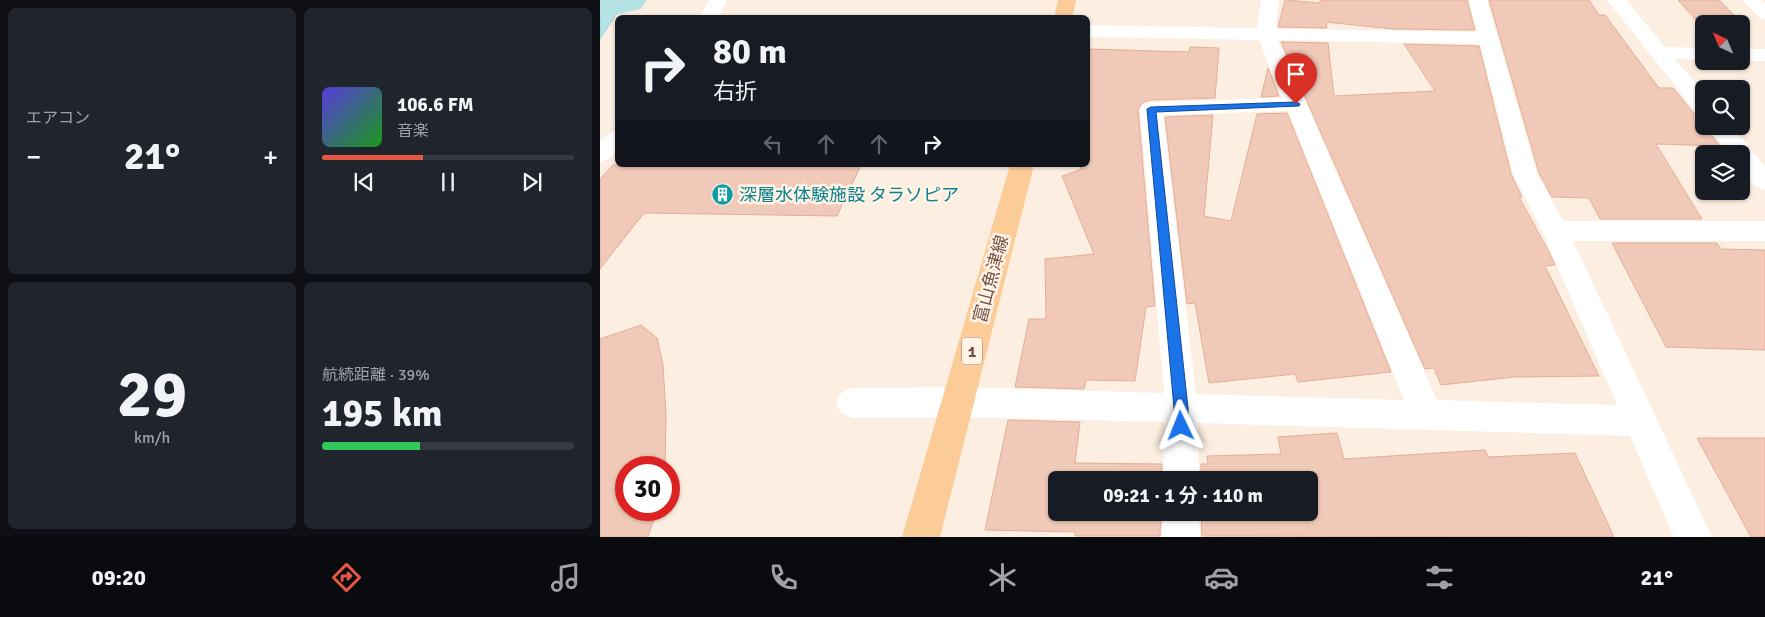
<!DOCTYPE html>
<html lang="ja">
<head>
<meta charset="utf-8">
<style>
  :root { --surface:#171b24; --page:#20242c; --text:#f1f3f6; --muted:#9ea1a6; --line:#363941; --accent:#e75844 }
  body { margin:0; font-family:Signika,"Noto Sans JP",sans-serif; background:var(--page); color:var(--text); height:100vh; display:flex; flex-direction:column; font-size:19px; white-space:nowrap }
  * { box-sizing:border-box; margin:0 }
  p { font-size:16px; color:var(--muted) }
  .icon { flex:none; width:28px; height:28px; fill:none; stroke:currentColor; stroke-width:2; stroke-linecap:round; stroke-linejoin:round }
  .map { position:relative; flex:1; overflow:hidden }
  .panel { display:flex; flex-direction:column; gap:8px; padding:8px; background:#0d0f14; width:600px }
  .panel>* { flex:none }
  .banner { position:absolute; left:15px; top:15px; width:475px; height:152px; border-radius:8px; box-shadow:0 1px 4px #0004; background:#171b24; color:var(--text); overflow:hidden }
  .needle { width:32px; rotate:316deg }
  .controls { position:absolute; left:1095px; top:15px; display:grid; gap:10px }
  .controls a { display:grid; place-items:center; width:55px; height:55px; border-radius:8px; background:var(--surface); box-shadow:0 1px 4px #0004; font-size:25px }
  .speed { position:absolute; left:15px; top:456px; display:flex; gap:10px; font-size:25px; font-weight:700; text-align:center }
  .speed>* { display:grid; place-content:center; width:65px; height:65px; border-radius:50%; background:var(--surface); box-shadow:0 1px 4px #0004; line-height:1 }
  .speed .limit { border:8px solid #d22; background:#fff; color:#111 }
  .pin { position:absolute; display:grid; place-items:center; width:42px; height:42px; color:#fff; margin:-51px -21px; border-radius:50% 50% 50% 0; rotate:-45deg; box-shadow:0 0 5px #0007 }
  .pin .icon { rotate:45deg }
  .me { position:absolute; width:55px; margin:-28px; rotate:358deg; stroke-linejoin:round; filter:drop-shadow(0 0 4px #0008) }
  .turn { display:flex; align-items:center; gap:18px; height:105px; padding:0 15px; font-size:22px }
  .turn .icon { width:65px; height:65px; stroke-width:2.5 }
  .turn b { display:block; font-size:35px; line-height:42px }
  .lanes { display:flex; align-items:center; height:48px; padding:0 15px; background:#0003; justify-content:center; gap:25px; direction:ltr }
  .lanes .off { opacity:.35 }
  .big { font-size:38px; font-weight:700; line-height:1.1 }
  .panel .tile { flex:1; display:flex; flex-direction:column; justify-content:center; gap:8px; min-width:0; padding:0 18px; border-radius:8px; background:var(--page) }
  .panel .dial { align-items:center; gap:0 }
  .dial b { font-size:65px; line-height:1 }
  .song { display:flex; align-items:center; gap:15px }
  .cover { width:60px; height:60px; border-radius:8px; background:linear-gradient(135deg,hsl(250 70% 55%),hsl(120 70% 35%)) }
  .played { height:5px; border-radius:2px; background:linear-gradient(90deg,var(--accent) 40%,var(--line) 40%) }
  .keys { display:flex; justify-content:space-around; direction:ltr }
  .heat { display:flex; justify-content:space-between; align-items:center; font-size:28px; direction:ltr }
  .charge { height:8px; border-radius:4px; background:linear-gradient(90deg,#34c759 39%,var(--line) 0) }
  .panel .tiles { flex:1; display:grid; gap:8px; grid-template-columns:repeat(2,1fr) }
  .trip { position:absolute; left:448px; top:471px; width:270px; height:50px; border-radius:8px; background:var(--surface); box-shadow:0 1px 4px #0004; font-weight:700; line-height:50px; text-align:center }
  .dock { display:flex; height:80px; justify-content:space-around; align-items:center; background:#090b0e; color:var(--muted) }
  .dock .icon { width:35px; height:35px }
  .dock .selected { color:var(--accent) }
  .dock b { font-size:22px; color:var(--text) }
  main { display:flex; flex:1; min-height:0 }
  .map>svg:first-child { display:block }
  .water { fill:#b5e3e5; stroke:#9bd3d7 }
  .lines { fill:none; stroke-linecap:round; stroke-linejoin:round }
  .river { fill:#b5e3e5; fill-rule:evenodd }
  .building { fill:#f1c9b8; stroke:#e4ae98 }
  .minor { fill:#fff; fill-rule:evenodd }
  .major { fill:#fbcc98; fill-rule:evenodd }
  .route { fill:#1a73e8; stroke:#114b97 }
  .labels { text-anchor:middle; stroke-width:5; stroke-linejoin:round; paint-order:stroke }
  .shield { fill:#fff3e6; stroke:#9c8377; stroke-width:1 }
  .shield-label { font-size:16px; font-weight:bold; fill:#725348 }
  .culture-label { font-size:18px; fill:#0d838f; stroke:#fff3e6; text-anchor:start }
  .street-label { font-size:18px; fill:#725348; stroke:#fff3e6 }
</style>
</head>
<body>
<main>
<section class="panel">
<div class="tiles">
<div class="tile"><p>エアコン</p>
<div class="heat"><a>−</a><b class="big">21°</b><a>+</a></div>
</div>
<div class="tile">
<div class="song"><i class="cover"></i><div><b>106.6 FM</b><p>音楽</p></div></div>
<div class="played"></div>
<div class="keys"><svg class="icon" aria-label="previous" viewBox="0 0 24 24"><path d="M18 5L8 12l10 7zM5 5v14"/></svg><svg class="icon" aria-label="pause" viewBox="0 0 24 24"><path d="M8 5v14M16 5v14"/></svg><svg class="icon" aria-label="next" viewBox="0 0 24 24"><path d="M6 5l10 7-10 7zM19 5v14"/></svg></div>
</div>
<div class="tile dial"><b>29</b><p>km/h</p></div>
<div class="tile"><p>航続距離 · 39%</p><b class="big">195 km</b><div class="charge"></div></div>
</div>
</section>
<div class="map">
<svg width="1165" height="537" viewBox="0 0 1165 537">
  <rect width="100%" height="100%" fill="#fceee0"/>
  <path class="water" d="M 25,1 L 0,39 L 0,6 Z"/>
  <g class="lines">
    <path class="river" d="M 0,0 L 47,0 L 41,9 L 0,18 Z"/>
  </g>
  <path class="building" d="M 685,0 L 720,3 L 720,0 L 867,0 L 875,30 L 793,29 L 726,22 L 727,28 L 678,27 Z
    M 889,0 L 989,0 L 999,15 L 1005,15 L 1059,88 L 1073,88 L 1120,146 L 1056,144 L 1102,219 L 1000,219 L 989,198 L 952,197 L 939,173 Z
    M 1078,0 L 1119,0 L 1150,31 L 1141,31 L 1141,24 L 1104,24 L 1104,29 Z
    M 681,42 L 728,43 L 734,96 L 835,91 L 804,44 L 879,46 L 911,174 L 922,197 L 919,197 L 949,252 L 955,265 L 945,266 L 999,376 L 914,377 L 841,385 L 834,368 L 825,369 Z
    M 590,47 L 619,48 L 615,98 L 551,100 L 543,102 L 538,109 L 555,306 L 546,307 L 535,381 L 486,380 L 484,389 L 415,387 L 429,319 L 446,319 L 445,259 L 494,254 L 462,176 L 480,170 L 481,165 L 488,165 L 488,49 L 589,52 Z
    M 668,68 L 679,96 L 661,97 Z
    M 687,113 L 791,372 L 698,382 L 695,374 L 609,383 L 595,303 L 587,304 L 565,117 L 613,115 L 604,216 L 631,221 L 657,114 Z
    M 13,165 L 261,165 L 237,216 L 44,213 L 0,269 L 0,179 Z
    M 1012,243 L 1117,243 L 1121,249 L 1165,250 L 1165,350 L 1066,347 Z
    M 41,325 L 57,338 L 63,365 L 66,414 L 65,468 L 26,468 L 26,510 L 57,510 L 48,537 L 0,537 L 0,339 Z
    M 408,420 L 480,422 L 475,463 L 562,464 L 561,480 L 456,480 L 456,512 L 561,512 L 560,536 L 475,536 L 475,532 L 385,530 Z
    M 737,433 L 744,459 L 885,450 L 888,457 L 975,453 L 1014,537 L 602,536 L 601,512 L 709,512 L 709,480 L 601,480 L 601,464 L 608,464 L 607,456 L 681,454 L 678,437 Z
    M 1097,438 L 1165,438 L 1165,537 L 1151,537 Z"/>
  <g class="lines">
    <path class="minor" d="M 109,0 L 127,0 L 118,18 L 99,18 Z
      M 661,0 L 679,0 L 676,29 L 877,32 L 869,0 L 887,0 L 937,174 L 963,221 L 1165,221 L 1165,241 L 973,241 L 1112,537 L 1074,537 L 1030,436 L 598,423 L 599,480 L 563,480 L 565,422 L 358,417 L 252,418 L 241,413 L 236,403 L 241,393 L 252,388 L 358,387 L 564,393 L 540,109 L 543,104 L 551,102 L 682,98 L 659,40 L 488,37 L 488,25 L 657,28 ZM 678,40 L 880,44 L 913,174 L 942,231 L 1017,405 L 837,400 ZM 688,111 L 804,400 L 596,394 L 563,115 Z
      M 1007,0 L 1026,0 L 1065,47 L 1104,48 L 1104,60 L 1075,59 L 1104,93 L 1104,114 L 1096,112 Z
      M 1142,0 L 1162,0 L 1165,3 L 1165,19 L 1159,17 Z
      M 1141,49 L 1165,49 L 1165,61 L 1141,61 Z
      M 1108,126 L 1131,126 L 1165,166 L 1165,190 C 1148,185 1141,170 1141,154 L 1129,154 Z
      M 18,131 L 18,151 L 8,159 L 0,162 L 0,141 L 10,133 Z
      M 563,512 L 599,512 L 600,537 L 562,537 Z"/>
    <path class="major" d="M 458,0 L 476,0 L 472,18 L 454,18 Z
      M 410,165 L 434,165 L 340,537 L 302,537 Z"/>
  </g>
  <path class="route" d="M 696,102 L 700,104 L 699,106 L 556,112 L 588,408 L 588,426 L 586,431 L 581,432 L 576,431 L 574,426 L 574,408 L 547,109 L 551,107 Z"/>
  <defs>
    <symbol id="building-disc" viewBox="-11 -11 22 22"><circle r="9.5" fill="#0f9aa8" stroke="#fff3e6"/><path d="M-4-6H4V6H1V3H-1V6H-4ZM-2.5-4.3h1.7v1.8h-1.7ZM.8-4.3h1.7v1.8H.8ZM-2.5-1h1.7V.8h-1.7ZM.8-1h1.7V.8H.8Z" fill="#fff"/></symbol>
  </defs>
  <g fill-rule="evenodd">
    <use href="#building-disc" x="110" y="182" width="25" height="25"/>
  </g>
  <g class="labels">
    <rect class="shield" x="362" y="337.5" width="20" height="27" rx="4"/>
    <g class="shield-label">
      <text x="372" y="357">1</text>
    </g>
    <g class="culture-label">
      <text x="139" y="201">深層水体験施設 タラソピア</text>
    </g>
    <g class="street-label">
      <text transform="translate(391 279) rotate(-75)" y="6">富山魚津線</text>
    </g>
  </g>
</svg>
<div class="controls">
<a><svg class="needle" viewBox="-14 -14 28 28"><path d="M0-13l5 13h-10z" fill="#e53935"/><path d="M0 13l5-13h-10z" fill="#9ea1a6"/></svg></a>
<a><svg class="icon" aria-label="search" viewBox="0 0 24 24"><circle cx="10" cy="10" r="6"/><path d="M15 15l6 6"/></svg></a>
<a><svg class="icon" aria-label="layers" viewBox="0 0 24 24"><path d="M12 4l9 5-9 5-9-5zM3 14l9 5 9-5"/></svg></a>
</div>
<div class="speed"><div class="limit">30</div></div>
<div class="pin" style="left:696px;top:104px;background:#d93025"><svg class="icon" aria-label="arrive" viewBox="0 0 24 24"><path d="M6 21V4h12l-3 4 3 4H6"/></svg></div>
<svg class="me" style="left:581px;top:426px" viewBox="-20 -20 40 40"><path d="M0-17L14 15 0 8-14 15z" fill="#1a73e8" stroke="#fff" stroke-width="4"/></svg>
<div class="trip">09:21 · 1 分 · 110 m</div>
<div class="banner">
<div class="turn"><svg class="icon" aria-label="right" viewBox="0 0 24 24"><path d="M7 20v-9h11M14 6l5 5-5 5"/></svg><div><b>80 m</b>右折</div></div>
<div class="lanes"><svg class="icon off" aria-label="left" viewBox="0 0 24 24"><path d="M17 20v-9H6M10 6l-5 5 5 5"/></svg><svg class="icon off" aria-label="ahead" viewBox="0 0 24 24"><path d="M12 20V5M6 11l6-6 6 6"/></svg><svg class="icon off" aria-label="ahead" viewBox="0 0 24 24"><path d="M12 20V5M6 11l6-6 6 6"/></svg><svg class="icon" aria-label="right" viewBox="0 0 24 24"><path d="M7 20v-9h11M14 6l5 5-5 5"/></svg></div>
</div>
</div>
</main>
<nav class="dock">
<b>09:20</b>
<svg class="icon selected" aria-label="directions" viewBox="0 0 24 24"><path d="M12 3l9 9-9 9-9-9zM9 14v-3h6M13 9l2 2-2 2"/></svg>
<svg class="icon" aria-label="music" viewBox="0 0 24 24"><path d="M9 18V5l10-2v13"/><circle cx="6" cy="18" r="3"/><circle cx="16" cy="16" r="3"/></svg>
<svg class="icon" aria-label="phone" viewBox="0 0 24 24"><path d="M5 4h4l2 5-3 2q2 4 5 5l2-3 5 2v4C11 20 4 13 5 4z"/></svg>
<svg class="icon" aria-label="climate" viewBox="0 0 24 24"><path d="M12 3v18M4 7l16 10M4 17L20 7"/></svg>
<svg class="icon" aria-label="car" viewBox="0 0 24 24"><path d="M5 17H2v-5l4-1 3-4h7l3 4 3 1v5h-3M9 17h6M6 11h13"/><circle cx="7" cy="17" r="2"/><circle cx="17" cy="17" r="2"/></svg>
<svg class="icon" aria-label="filters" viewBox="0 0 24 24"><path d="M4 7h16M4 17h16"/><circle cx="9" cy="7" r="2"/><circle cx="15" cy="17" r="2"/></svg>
<b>21°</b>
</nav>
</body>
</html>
